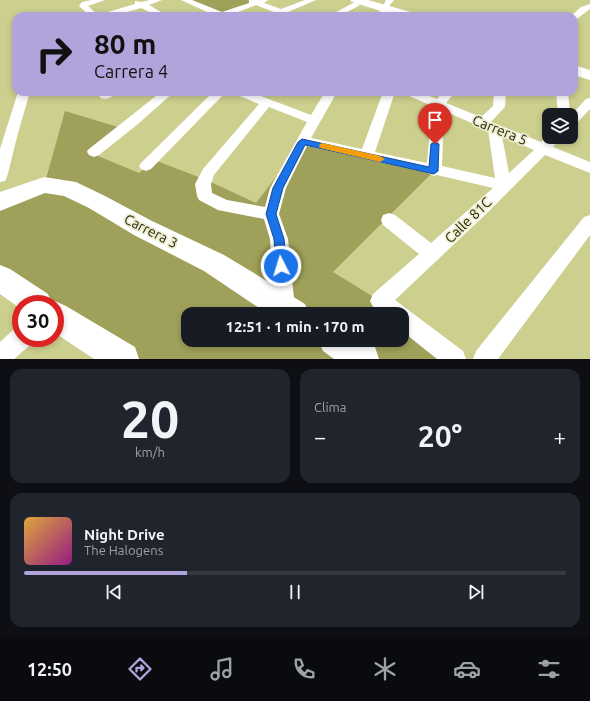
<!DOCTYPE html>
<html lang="es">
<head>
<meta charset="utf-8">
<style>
  :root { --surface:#171b24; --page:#20242c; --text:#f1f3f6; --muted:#9ea1a6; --line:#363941; --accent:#b0a4db }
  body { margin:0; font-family:Ubuntu,sans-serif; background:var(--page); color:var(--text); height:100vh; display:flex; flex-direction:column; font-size:15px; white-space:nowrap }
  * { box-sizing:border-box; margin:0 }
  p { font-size:13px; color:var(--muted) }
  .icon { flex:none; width:22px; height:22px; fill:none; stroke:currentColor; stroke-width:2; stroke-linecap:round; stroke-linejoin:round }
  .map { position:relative; height:359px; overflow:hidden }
  .panel { display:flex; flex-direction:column; gap:10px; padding:10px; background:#0d0f14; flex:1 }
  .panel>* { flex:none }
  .banner { position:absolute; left:12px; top:12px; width:566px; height:84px; border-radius:12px; box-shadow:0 2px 6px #0003; background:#b0a4db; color:#111; overflow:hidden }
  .tools { position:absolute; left:542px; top:108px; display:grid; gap:8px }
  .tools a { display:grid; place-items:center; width:36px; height:36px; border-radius:8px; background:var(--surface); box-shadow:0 2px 6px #0003; font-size:20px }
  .speed { position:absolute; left:12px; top:295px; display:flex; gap:8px; font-size:20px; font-weight:700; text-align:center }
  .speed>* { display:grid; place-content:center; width:52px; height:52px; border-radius:50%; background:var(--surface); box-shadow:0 2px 6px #0003; line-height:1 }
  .speed .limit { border:6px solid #d22; background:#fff; color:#111 }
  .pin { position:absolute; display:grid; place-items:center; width:34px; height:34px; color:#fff; margin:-41px -17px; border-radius:50% 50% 50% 0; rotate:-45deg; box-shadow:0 0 4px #0007 }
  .pin .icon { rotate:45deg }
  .me { position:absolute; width:44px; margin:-22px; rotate:355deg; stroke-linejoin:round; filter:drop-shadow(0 0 3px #0008) }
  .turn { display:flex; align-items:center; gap:14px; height:84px; padding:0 16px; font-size:18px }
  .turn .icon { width:52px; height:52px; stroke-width:2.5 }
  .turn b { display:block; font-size:28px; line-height:34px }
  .big { font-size:30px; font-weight:700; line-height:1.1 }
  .panel .card { flex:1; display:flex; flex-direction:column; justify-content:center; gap:6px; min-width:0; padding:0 14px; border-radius:12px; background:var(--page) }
  .panel .dial { align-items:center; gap:0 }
  .dial b { font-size:52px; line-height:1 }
  .song { display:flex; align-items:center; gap:12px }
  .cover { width:48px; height:48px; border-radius:6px; background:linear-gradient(135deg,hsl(40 70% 55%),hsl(310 70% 35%)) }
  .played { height:4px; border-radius:2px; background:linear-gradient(90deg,var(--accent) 30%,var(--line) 30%) }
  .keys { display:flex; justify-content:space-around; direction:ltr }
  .heat { display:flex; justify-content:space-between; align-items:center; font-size:22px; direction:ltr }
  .panel .tiles { flex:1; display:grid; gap:10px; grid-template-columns:1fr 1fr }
  .card:last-child { grid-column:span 2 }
  .trip { position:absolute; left:181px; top:307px; width:228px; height:40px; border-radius:12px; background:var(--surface); box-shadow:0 2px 6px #0003; font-weight:700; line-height:40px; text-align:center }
  .tab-bar { display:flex; height:64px; justify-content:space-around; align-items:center; background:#090b0e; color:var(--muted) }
  .tab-bar .icon { width:28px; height:28px }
  .tab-bar .selected { color:var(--accent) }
  .tab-bar b { font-size:18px; color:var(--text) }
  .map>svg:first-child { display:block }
  .green { fill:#9fa059 }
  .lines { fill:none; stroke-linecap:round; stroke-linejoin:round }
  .street { fill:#fff; fill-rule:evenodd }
  .secondary { fill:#fff; fill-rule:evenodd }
  .route { fill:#1a73e8; stroke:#114b97 }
  .slow { fill:#f59e0b }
  .labels { text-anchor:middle; stroke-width:3.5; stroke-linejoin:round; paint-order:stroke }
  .street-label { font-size:14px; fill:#25250c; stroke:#ecedcd }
</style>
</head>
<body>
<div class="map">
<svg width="590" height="359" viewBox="0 0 590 359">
  <rect width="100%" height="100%" fill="#cdcf8f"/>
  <path class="green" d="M 186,0 L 247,0 L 255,3 L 223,14 Z
    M 65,111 L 118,127 L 86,151 L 139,173 L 154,160 L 204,179 L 256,203 L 303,142 L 433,172 L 333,272 L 380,301 L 397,314 L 188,314 L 188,340 L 402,340 L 402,318 L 455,359 L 127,359 L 55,304 L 42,304 L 0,275 L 0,203 L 44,186 Z"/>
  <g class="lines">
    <path class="street" d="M 92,0 L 105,0 L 88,6 L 99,16 L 90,16 L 79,6 L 82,2 Z
      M 150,0 L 162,0 L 149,5 L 168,16 L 158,16 L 141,8 L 113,16 L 100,16 L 101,14 L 135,4 L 135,1 L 142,2 Z
      M 181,0 L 192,0 L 222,12 L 249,3 L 249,0 L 268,0 L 264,3 L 281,9 L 305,0 L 316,0 L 288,12 L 295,16 L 284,16 L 256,5 L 228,16 L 216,16 Z
      M 386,0 L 394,0 L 390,5 L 385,16 L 377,16 Z
      M 353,3 L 356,3 L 360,5 L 340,16 L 329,16 Z
      M 590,4 L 590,9 L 574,21 L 574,16 L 571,16 L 581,7 Z
      M 18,92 L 30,92 L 18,133 L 7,177 L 5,181 L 0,182 L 0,149 Z
      M 103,92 L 117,92 C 113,97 107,100 101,98 L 99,96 Z
      M 161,92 L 174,92 L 138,124 L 99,155 L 94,157 L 89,155 L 87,152 L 89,149 Z
      M 213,92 L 226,92 L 151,169 L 146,171 L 141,169 L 139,166 L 141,163 Z
      M 233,92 L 250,92 L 311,115 L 325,92 L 337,92 L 311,138 L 362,149 L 383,92 L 395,92 L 375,152 L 427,163 L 432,106 L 405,94 L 403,92 L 419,92 L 437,99 L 443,92 L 455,92 L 446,103 L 481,117 L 493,106 L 494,92 L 506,92 L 505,107 L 491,122 L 541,142 L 549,135 L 549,137 L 562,137 L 553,147 L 590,162 L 590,173 L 545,155 L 486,214 L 395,300 L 463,351 L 466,359 L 437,359 L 402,331 L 402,314 C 387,314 377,317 370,301 L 373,294 L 419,254 L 383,225 L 381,220 L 383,215 L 389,213 L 395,215 L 431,243 L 493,188 L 437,175 L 434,176 L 428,173 L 307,146 L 286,188 L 279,214 L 288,239 L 295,308 L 293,314 L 277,314 L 275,308 L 270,239 L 264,219 L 218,210 L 199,200 L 197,196 L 195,184 L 203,169 L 259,104 L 235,94 ZM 269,107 L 307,122 L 270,188 L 265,207 L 227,200 L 212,193 L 211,184 L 214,175 ZM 444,111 L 488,130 L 495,178 L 442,166 ZM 502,136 L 534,150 L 509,173 Z
      M 556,92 L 568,92 L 570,115 L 558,115 Z
      M 590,98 L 590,109 L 575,125 L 571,126 L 571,115 L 586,99 Z
      M 590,215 L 590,235 L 498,359 L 473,359 L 476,351 L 584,217 Z
      M 21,327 L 21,338 L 32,338 L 29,346 L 14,359 L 0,359 L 0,342 L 13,330 Z"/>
    <path class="secondary" d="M 350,0 L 368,0 L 414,13 L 416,16 L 397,16 L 352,2 Z
      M 574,65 L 590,70 L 590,80 L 574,75 Z
      M 44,177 L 76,182 L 105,196 L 152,221 L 224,255 L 305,304 L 309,314 L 268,314 L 204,271 L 134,235 L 89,208 L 64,196 L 45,193 L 0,211 L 0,192 Z
      M 0,265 L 10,269 L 48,294 L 52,303 L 55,301 L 66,306 L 135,347 L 139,359 L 94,359 L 55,333 L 55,304 L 21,304 L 21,309 L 0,294 Z
      M 318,340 L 363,340 L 375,347 L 379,359 L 334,359 L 323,351 Z"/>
  </g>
  <path class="route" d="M 302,139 L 429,167 L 431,144 L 435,142 L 439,144 L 438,171 L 434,174 L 305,145 L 283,188 L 276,214 L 284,239 L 287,266 L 285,270 L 281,271 L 277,270 L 276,266 L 274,239 L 266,214 L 273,188 L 298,142 Z"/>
  <path class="slow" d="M 323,143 L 380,156 L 385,159 L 380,162 L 320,148 L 319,146 L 320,144 Z"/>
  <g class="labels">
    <g class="street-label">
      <text transform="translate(500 130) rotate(22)" y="5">Carrera 5</text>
      <text transform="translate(468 220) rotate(-44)" y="5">Calle 81C</text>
      <text transform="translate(151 231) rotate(27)" y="5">Carrera 3</text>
    </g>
  </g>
</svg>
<div class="tools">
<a><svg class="icon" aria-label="layers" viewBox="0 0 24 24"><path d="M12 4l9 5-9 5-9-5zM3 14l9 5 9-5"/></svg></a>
</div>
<div class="speed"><div class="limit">30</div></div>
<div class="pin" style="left:435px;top:144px;background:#d93025"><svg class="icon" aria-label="arrive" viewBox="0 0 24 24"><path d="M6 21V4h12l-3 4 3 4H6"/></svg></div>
<svg class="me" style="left:281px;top:266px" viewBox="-20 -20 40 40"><circle r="17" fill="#1a73e8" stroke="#fff" stroke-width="3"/><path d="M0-11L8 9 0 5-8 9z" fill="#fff"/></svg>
<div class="trip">12:51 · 1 min · 170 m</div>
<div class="banner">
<div class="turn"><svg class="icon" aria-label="right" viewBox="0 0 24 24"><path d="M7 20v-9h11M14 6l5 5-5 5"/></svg><div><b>80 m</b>Carrera 4</div></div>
</div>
</div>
<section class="panel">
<div class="tiles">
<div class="card dial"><b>20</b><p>km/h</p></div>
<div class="card"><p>Clima</p>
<div class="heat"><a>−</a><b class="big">20°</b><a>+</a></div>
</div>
<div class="card">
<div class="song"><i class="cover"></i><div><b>Night Drive</b><p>The Halogens</p></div></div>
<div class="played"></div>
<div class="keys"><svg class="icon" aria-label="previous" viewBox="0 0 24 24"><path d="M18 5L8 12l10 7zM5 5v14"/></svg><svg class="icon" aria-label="pause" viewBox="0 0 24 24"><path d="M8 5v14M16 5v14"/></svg><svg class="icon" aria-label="next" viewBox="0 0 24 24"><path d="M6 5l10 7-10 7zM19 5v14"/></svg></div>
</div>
</div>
</section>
<nav class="tab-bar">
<b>12:50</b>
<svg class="icon selected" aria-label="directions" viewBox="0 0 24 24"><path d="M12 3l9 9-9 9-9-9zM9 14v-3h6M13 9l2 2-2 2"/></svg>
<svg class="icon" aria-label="music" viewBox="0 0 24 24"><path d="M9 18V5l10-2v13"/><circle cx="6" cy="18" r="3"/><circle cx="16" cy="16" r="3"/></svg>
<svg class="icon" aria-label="phone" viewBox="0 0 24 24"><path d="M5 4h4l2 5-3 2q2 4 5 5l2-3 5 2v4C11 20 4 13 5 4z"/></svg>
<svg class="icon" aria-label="climate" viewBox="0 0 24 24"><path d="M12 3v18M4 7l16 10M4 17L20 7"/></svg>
<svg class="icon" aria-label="car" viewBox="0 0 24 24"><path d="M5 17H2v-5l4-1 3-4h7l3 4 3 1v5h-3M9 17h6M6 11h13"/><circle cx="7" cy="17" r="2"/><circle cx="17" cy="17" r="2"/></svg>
<svg class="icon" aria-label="filters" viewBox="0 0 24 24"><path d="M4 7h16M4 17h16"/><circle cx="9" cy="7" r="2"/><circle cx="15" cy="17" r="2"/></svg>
</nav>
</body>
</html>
